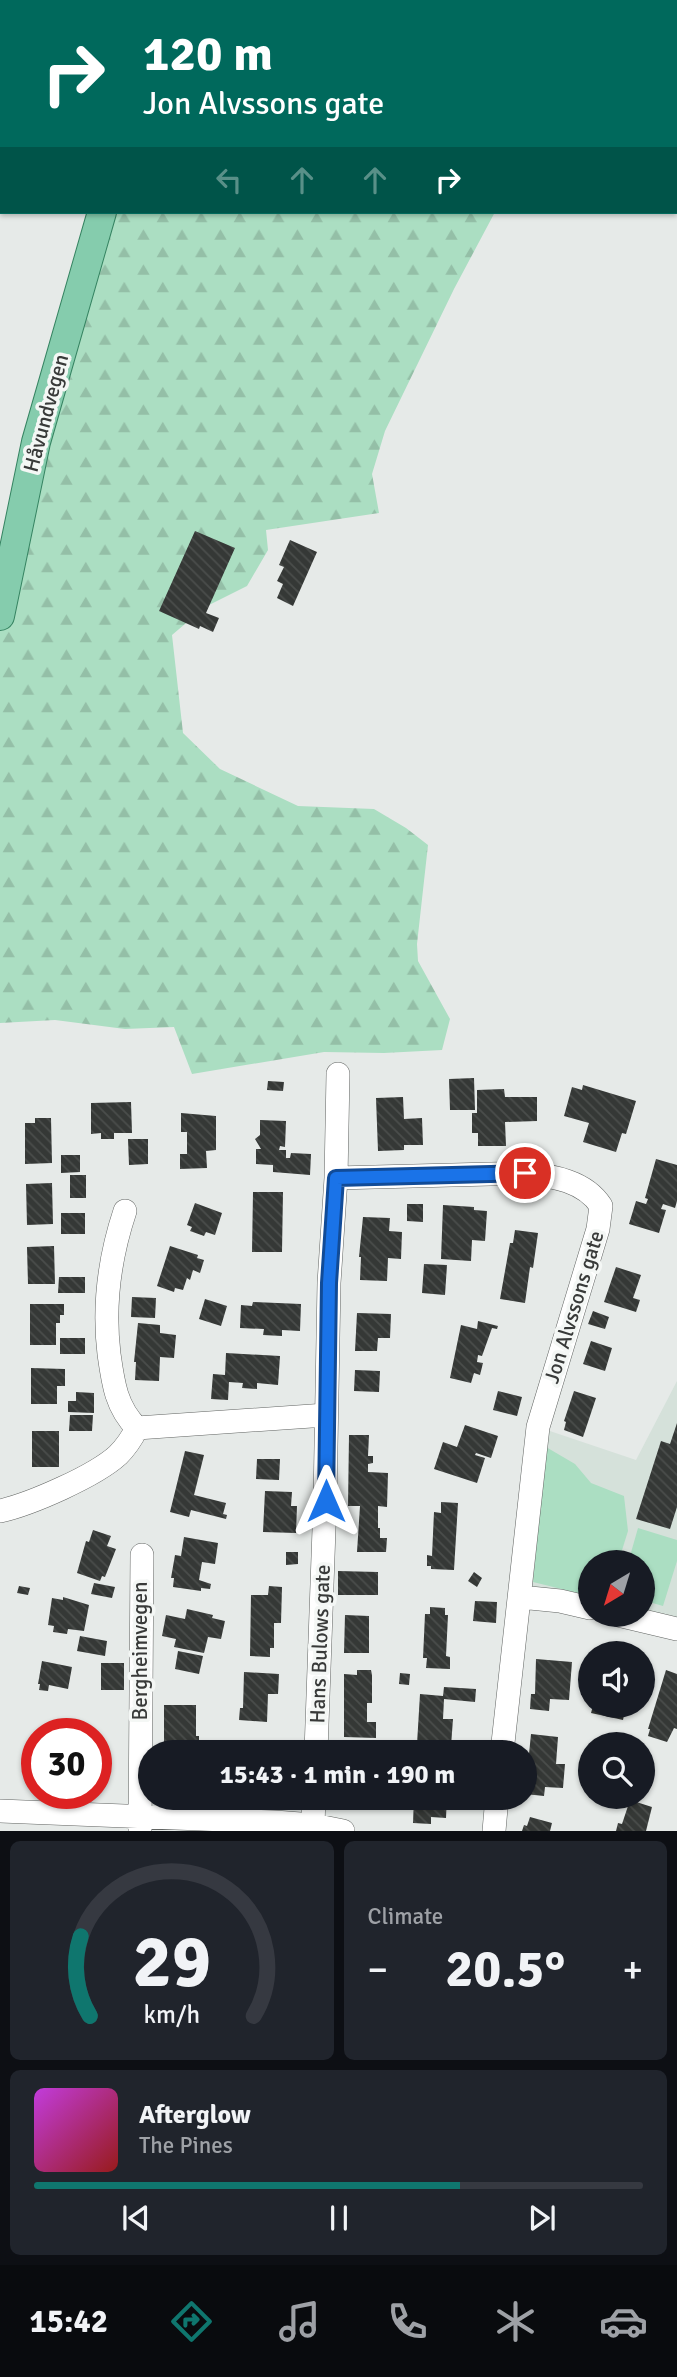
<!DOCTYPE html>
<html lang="en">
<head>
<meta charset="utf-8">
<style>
  :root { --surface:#171b24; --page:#20242c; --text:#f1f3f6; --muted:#9ea1a6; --line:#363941; --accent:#0f766e }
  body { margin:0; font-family:Signika,sans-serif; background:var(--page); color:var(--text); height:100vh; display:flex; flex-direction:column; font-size:26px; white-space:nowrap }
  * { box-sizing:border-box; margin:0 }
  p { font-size:23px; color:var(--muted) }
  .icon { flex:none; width:38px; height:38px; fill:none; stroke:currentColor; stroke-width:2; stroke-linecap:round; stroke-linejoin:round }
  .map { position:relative; height:1831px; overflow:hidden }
  .side { display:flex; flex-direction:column; gap:10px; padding:10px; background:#0d0f14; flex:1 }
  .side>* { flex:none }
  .banner { position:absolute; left:0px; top:0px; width:677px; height:214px; box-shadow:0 2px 5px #0004; background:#00695c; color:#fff; overflow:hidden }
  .needle { width:46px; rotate:218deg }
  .fabs { position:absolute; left:578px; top:1550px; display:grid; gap:14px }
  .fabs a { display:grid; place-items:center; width:77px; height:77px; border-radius:50%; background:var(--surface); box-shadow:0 2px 5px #0004; font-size:35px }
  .speed { position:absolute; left:21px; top:1718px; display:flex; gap:14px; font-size:35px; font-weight:700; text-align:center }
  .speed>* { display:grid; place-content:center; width:91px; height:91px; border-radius:50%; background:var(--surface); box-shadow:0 2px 5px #0004; line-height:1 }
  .speed .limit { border:10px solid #d22; background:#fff; color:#111 }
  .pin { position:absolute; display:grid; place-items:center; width:60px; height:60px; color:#fff; margin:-30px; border:4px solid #fff; border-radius:50%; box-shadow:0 2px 7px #0007 }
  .me { position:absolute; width:77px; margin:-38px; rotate:0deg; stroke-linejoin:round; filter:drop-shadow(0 0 5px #0008) }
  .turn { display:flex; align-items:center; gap:24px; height:147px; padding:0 28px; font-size:32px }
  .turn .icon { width:91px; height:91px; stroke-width:2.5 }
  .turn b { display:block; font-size:49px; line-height:60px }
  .lanes { display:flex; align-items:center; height:66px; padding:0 28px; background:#0003; justify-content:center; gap:35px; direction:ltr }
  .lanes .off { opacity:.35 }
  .big { font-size:52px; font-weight:800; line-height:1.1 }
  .side .card { flex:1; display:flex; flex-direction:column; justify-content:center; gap:10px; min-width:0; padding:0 24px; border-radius:10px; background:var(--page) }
  .side .dial { align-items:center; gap:0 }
  .dial svg { height:182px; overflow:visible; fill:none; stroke:var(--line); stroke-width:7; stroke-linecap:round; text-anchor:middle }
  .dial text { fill:var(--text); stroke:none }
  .song { display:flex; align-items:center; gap:21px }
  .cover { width:84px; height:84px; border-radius:10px; background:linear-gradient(135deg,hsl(290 70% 55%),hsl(0 70% 35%)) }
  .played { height:7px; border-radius:4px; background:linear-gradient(90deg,var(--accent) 70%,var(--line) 70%) }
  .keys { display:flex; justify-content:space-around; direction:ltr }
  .heat { display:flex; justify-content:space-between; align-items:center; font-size:38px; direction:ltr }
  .side .tiles { flex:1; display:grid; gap:10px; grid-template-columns:1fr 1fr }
  .card:last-child { grid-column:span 2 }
  .trip { position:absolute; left:138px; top:1740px; width:399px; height:70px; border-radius:35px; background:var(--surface); box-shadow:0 2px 5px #0004; font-weight:800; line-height:70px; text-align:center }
  .menu { display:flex; height:112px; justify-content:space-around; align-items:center; background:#090b0e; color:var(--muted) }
  .menu .icon { width:49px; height:49px }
  .menu .current { color:var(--accent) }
  .menu b { font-size:32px; color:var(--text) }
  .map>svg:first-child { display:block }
  .built { fill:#d5e1da }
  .forest { fill:url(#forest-firs) }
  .garden { fill:#abdec2 }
  .building { fill:url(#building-back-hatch) }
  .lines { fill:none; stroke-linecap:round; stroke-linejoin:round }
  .minor-casing { stroke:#616462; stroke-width:24 }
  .major-casing { stroke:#358361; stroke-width:30 }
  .minor { stroke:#fff; stroke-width:23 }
  .major { stroke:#85ccad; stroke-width:28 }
  .route-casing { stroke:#114b97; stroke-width:18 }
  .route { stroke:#1a73e8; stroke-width:12 }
  .labels { text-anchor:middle; stroke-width:7; stroke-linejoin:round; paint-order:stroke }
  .street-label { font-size:21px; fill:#383a39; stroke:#f4f7f5 }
</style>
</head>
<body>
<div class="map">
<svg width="677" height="1831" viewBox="0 0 677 1831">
  <defs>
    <pattern id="forest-firs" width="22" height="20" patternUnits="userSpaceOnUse" patternTransform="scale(1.75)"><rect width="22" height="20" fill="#abdec2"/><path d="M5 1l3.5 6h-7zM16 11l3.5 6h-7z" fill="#94bfa7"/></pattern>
    <pattern id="building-back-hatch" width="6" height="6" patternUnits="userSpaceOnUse" patternTransform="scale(1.75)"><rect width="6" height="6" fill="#353836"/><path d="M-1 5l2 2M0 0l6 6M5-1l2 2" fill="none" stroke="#4a4d4b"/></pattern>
  </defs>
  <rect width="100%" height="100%" fill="#e6eae8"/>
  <path class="built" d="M 677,1381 L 677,1622 L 642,1614 L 642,1563 L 590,1563 L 590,1602 L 530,1588 L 538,1427 L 636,1460 Z"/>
  <path class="forest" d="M 89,212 L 495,212 L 454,289 L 385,431 L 372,474 L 379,513 L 266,530 L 268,550 L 247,586 L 205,607 L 172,635 L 183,733 L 220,769 L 298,806 L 374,809 L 406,828 L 428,845 L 417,944 L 418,961 L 450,1019 L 442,1050 L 384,1053 L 324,1052 L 192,1074 L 174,1027 L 125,1029 L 55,1020 L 0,1023 L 0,563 Z"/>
  <path class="garden" d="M 546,1447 L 575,1464 L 591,1483 L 624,1496 L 628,1531 L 618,1563 L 590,1563 L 590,1596 L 533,1582 Z
    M 638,1528 L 677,1540 L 677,1561 L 663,1606 L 642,1600 L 642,1563 L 628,1563 Z"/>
  <path class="building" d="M 195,531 L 235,548 L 206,613 L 219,618 L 213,632 L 200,626 L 199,629 L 159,611 Z
    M 290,540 L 317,552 L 293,606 L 277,598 L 283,584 L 277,581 L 284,567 L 279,565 Z
    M 474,1078 L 475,1110 L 450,1110 L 449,1079 Z
    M 268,1081 L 284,1082 L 283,1091 L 267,1090 Z
    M 583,1085 L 636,1101 L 626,1134 L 622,1133 L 616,1152 L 583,1142 L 589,1123 L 564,1116 L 572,1087 L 582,1090 Z
    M 504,1089 L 505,1097 L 537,1097 L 537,1121 L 505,1122 L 506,1146 L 478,1146 L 478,1133 L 472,1133 L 472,1113 L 477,1113 L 477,1090 Z
    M 403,1097 L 404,1119 L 422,1118 L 423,1145 L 404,1145 L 404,1150 L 378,1151 L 376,1098 Z
    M 131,1102 L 132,1133 L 114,1133 L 114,1139 L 101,1139 L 101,1133 L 91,1134 L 91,1103 Z
    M 181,1113 L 216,1116 L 216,1150 L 206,1151 L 207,1168 L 180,1169 L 180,1154 L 187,1154 L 187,1132 L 181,1132 Z
    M 35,1118 L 51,1118 L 52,1163 L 25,1164 L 25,1123 L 35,1123 Z
    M 260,1120 L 286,1121 L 285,1147 L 280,1146 L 279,1150 L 286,1150 L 286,1158 L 290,1158 L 291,1153 L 311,1154 L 310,1175 L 273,1172 L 273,1165 L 256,1164 L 256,1149 L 261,1149 L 255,1139 L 260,1135 Z
    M 128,1139 L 148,1139 L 148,1164 L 129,1165 Z
    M 61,1155 L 80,1155 L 80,1172 L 61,1173 Z
    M 656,1159 L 677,1165 L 677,1201 L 675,1208 L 663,1204 L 661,1209 L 666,1210 L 659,1233 L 629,1224 L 636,1201 L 646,1204 L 648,1199 L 645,1198 Z
    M 70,1175 L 86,1175 L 86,1198 L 70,1198 Z
    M 52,1183 L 53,1224 L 27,1225 L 26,1184 Z
    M 253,1192 L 283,1192 L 282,1252 L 252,1252 Z
    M 195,1203 L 222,1213 L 215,1235 L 206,1232 L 204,1236 L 190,1231 L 192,1227 L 187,1225 Z
    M 407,1204 L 423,1204 L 423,1222 L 407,1221 Z
    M 443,1205 L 474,1207 L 474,1210 L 487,1211 L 485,1241 L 472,1240 L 471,1261 L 441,1259 Z
    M 61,1213 L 85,1213 L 85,1234 L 61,1234 Z
    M 363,1217 L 390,1218 L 389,1231 L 402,1232 L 401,1259 L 388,1258 L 387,1281 L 360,1280 L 361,1257 L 359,1257 Z
    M 515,1230 L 538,1233 L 533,1268 L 530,1267 L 525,1303 L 500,1299 L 510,1243 L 513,1243 Z
    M 54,1246 L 55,1284 L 28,1284 L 27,1247 Z
    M 170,1246 L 198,1255 L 197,1258 L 204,1260 L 200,1273 L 193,1270 L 190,1280 L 187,1278 L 183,1290 L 175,1288 L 174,1292 L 157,1286 Z
    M 424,1264 L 447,1265 L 445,1295 L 422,1293 Z
    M 616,1267 L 641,1275 L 633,1298 L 640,1300 L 636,1312 L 604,1302 Z
    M 59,1277 L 85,1277 L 85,1293 L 58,1293 Z
    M 132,1297 L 156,1298 L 155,1318 L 131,1317 Z
    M 205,1299 L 227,1306 L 221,1326 L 199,1319 Z
    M 253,1302 L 301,1304 L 300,1331 L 282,1330 L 282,1336 L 263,1335 L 264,1329 L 240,1328 L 241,1305 L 252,1306 Z
    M 30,1304 L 64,1304 L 64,1315 L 60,1315 L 60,1323 L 56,1323 L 56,1345 L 30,1345 Z
    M 593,1311 L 609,1317 L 605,1329 L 588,1324 Z
    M 357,1313 L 391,1314 L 390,1338 L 378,1338 L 377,1351 L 355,1351 Z
    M 478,1321 L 498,1326 L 497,1329 L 492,1328 L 482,1356 L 478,1355 L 477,1362 L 483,1363 L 480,1375 L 474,1373 L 471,1383 L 450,1378 L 461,1325 L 477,1329 Z
    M 138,1323 L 160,1325 L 160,1333 L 176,1335 L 174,1358 L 160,1357 L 159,1381 L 135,1380 L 136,1362 L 134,1362 Z
    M 60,1338 L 85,1338 L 85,1354 L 60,1354 Z
    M 591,1341 L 612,1348 L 605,1371 L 583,1364 Z
    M 226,1353 L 280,1356 L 278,1385 L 257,1383 L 257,1389 L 242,1388 L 243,1383 L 229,1382 L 228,1400 L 211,1399 L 213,1374 L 225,1375 Z
    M 31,1368 L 65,1369 L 65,1386 L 57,1386 L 57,1404 L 31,1404 Z
    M 355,1370 L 380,1371 L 379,1392 L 354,1391 Z
    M 498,1391 L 522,1397 L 517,1416 L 493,1410 Z
    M 574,1391 L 596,1398 L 583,1437 L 564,1430 L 566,1422 L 564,1421 Z
    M 76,1392 L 94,1393 L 94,1413 L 68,1412 L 68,1401 L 76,1401 Z
    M 70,1415 L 93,1415 L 92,1431 L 69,1431 Z
    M 677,1423 L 677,1507 L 670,1529 L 636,1519 L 661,1441 L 670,1444 Z
    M 465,1425 L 498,1436 L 491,1458 L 476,1453 L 475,1455 L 485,1458 L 477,1483 L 434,1469 L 443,1442 L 457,1447 Z
    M 32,1431 L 59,1431 L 59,1467 L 32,1467 Z
    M 349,1435 L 369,1435 L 368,1456 L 373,1456 L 373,1463 L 368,1464 L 368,1472 L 388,1473 L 387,1507 L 378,1506 L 378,1528 L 380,1528 L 380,1538 L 387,1538 L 386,1552 L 357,1552 L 360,1506 L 348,1506 Z
    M 185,1451 L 204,1455 L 194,1495 L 226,1503 L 223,1514 L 227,1515 L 226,1519 L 191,1510 L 189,1517 L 170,1512 Z
    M 257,1459 L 280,1459 L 279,1480 L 256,1479 Z
    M 265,1491 L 292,1492 L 291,1506 L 297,1506 L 296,1533 L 263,1532 Z
    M 441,1502 L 458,1503 L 454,1570 L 431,1569 L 431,1566 L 427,1566 L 427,1555 L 432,1556 L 434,1512 L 441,1513 Z
    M 93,1530 L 111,1536 L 107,1546 L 116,1549 L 105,1577 L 102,1576 L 100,1581 L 77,1573 L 86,1541 L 89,1542 Z
    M 184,1537 L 218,1543 L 215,1564 L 202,1562 L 199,1580 L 211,1584 L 210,1589 L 201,1588 L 201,1591 L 173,1587 L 174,1578 L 171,1578 L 175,1555 L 181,1556 Z
    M 286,1552 L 298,1552 L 298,1564 L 286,1565 Z
    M 338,1571 L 378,1572 L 378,1595 L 338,1595 Z
    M 474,1572 L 482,1578 L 477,1587 L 468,1581 Z
    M 94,1583 L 115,1587 L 112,1598 L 91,1594 Z
    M 19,1586 L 30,1588 L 28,1595 L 17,1593 Z
    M 269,1586 L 282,1587 L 281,1623 L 274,1623 L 274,1648 L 270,1648 L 270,1657 L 250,1656 L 251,1595 L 268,1595 Z
    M 63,1597 L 89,1605 L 84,1631 L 68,1629 L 67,1634 L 53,1632 L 54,1626 L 48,1625 L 52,1598 L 63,1600 Z
    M 475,1601 L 497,1602 L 496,1623 L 473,1621 Z
    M 430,1607 L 445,1608 L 445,1615 L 448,1615 L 446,1656 L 450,1657 L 450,1669 L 426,1668 L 427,1658 L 423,1658 L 425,1614 L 430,1614 Z
    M 187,1609 L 213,1615 L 212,1618 L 225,1621 L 221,1639 L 208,1637 L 204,1653 L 174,1647 L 176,1639 L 162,1636 L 166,1615 L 185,1619 Z
    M 345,1615 L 369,1616 L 369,1653 L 344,1653 Z
    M 80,1636 L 107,1641 L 105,1656 L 77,1651 Z
    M 178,1651 L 203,1656 L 199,1674 L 175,1669 Z
    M 536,1659 L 572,1662 L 569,1700 L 550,1699 L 549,1711 L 530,1709 L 531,1694 L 535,1694 Z
    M 42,1661 L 72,1667 L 68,1689 L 49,1685 L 48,1691 L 39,1690 L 40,1684 L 38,1684 Z
    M 101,1663 L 124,1663 L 124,1690 L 101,1690 Z
    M 357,1670 L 371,1670 L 372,1675 L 372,1703 L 367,1703 L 367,1722 L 376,1722 L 376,1738 L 344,1737 L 344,1674 L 357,1675 Z
    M 666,1670 L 677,1674 L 677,1729 L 674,1728 L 667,1742 L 648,1736 L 650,1729 L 648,1729 Z
    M 244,1672 L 279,1674 L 278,1694 L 268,1694 L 267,1722 L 239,1720 L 240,1708 L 243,1708 Z
    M 400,1673 L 410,1674 L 409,1685 L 399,1684 Z
    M 444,1687 L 476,1689 L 475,1702 L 444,1699 L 443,1719 L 453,1719 L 451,1746 L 417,1744 L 420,1694 L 443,1696 Z
    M 164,1705 L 196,1705 L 196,1736 L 199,1736 L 199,1752 L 164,1752 Z
    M 593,1706 L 626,1706 L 623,1720 L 591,1713 Z
    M 93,1731 L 93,1734 L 37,1734 L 37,1732 Z
    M 531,1734 L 558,1737 L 556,1764 L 565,1764 L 563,1788 L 545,1787 L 544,1796 L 525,1794 Z
    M 239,1742 L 272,1743 L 272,1752 L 238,1752 Z
    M 257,1797 L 278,1797 L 278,1805 L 257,1804 Z
    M 352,1797 L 376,1797 L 375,1805 L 352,1804 Z
    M 414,1797 L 447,1797 L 446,1818 L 431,1817 L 431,1824 L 413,1823 Z
    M 630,1800 L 652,1807 L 646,1831 L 616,1831 L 618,1823 L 622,1824 Z
    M 530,1817 L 552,1823 L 550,1831 L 522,1831 L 524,1825 L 527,1826 Z"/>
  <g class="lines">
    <defs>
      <path id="minor" d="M 336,1178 L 525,1173 C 553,1176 585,1181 601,1206 L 598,1229 L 538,1427 L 502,1752
        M 125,1211 C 109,1259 103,1304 109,1354 C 113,1383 116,1407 137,1428
        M 0,1511 C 31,1504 95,1476 118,1455 C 126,1447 132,1438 137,1428 L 326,1415
        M 520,1597 L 560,1601 L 590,1608
        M 618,1615 L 677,1629
        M 316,1752 L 325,1501 L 329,1283 L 336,1178 L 338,1074
        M 0,1811 L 275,1822 L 313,1825 L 343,1831
        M 313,1825 L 314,1797
        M 140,1831 L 142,1555
        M 494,1831 L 497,1797"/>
      <path id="major" d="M 164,2 L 165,0
        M 0,616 L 36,442 L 102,212"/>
    </defs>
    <use href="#minor" class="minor-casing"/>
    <use href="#major" class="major-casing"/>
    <use href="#minor" class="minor"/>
    <use href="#major" class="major"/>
  </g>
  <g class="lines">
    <defs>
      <path id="route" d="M 326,1501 L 329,1283 L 336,1178 L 525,1173"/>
    </defs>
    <use href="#route" class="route-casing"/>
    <use href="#route" class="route"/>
  </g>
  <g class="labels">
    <g class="street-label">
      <text transform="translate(46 413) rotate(-75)" y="7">Håvundvegen</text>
      <text transform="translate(574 1307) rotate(-73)" y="7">Jon Alvssons gate</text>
      <text transform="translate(320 1644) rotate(-88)" y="7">Hans Bulows gate</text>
      <text transform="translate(140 1651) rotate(-90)" y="7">Bergheimvegen</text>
    </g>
  </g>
</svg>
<div class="fabs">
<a><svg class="needle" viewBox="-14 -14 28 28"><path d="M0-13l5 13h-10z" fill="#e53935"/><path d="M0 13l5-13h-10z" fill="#9ea1a6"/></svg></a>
<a><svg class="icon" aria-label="sound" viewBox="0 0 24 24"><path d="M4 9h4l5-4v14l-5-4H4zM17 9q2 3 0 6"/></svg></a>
<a><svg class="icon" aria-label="search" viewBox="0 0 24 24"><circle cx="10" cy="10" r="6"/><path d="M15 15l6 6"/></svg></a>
</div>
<div class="speed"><div class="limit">30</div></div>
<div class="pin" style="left:525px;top:1173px;background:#d93025"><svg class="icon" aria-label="arrive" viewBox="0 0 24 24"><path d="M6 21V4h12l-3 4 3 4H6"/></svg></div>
<svg class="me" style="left:326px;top:1501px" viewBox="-20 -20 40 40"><path d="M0-17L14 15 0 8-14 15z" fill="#1a73e8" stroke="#fff" stroke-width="4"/></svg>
<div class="trip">15:43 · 1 min · 190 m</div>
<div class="banner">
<div class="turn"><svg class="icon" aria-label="right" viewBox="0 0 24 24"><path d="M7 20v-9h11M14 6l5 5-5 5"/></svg><div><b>120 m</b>Jon Alvssons gate</div></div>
<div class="lanes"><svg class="icon off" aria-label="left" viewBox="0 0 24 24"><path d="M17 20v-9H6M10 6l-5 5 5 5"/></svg><svg class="icon off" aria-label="ahead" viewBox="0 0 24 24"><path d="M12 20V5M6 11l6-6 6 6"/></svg><svg class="icon off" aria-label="ahead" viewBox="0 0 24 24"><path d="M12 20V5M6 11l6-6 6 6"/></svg><svg class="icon" aria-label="right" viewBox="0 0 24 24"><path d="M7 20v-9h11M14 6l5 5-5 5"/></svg></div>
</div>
</div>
<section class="side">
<div class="tiles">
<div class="card dial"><svg viewBox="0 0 100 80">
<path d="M14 69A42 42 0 1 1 86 69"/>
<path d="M14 69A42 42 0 0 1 10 34" stroke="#0f766e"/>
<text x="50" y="56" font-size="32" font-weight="700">29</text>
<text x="50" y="72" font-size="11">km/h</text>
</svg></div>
<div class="card"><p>Climate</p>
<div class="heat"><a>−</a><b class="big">20.5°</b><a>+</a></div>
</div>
<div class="card">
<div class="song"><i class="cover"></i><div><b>Afterglow</b><p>The Pines</p></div></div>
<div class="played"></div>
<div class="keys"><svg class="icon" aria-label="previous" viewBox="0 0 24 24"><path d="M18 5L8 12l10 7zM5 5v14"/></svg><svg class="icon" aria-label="pause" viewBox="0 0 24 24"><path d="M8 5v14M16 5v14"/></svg><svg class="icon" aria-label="next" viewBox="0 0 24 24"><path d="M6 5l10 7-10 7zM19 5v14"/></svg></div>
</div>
</div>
</section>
<nav class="menu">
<b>15:42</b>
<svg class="icon current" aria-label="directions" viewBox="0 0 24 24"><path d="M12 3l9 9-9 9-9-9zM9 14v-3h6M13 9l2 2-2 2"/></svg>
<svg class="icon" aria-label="music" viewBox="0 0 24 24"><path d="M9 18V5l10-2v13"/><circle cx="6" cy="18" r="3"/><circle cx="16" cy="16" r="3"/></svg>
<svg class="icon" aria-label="phone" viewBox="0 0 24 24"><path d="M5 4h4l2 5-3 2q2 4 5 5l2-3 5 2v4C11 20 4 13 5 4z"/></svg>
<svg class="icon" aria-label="climate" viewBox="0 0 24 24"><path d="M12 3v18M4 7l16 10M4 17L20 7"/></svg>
<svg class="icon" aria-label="car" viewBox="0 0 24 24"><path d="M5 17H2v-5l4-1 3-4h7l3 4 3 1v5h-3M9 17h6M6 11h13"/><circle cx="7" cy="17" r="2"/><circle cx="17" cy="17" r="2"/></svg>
</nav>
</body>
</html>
